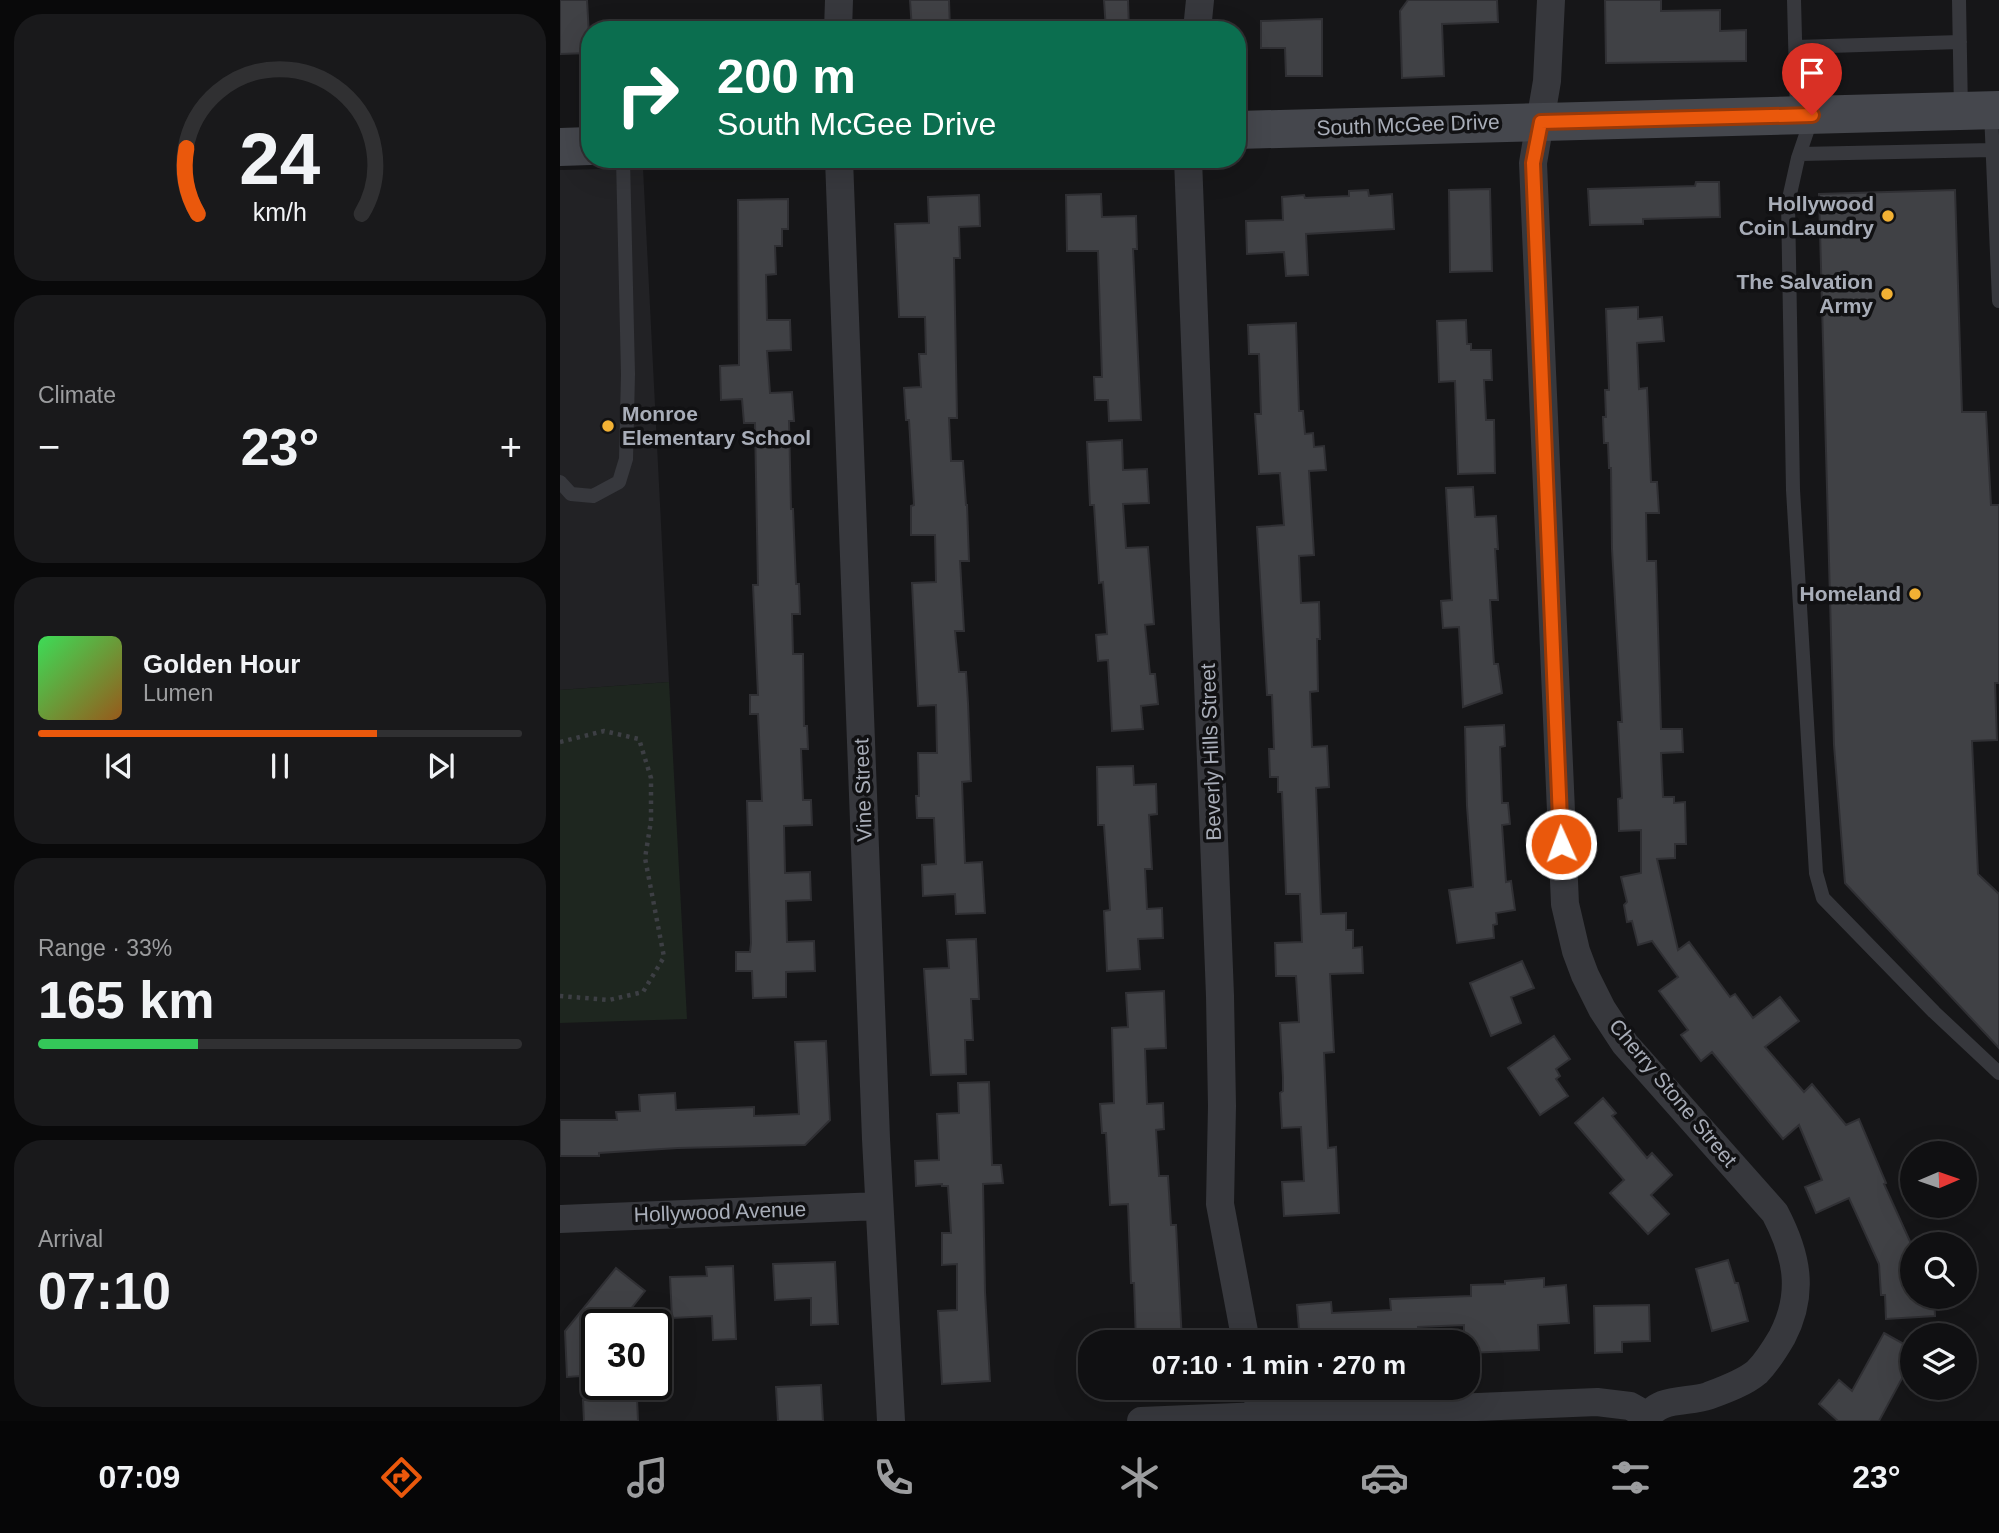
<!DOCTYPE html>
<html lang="en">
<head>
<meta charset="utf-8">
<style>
  :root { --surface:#101012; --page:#19191b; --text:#f1f3f6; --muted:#9c9d9f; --line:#303032; --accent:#ea580c }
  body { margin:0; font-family:Helvetica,sans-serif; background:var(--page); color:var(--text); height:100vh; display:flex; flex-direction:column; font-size:26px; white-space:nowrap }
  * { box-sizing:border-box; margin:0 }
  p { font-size:23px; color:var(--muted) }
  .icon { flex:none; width:38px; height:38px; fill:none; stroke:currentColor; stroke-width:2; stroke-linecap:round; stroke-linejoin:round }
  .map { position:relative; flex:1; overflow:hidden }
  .sheet { display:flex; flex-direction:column; gap:14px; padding:14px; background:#09090a; width:560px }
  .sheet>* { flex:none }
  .banner { position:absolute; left:21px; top:21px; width:665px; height:147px; border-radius:28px; box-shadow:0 7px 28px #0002,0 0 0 2px var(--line); background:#0b6e4f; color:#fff; overflow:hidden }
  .needle { width:46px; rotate:88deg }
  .controls { position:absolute; left:1340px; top:1141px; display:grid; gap:14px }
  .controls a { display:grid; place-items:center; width:77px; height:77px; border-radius:50%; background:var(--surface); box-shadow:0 7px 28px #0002,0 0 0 2px var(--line); font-size:35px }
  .speed { position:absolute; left:21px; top:1309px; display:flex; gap:14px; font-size:35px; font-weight:700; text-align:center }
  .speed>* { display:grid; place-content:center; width:91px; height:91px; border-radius:50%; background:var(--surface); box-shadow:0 7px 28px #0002,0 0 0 2px var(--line); line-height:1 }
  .speed .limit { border:4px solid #111; border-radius:10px; background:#fff; color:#111 }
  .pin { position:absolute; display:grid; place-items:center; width:60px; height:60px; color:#fff; margin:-72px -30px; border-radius:50% 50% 50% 0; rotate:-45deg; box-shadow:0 0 7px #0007 }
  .pin .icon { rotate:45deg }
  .me { position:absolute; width:77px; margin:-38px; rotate:358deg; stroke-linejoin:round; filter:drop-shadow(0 0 5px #0008) }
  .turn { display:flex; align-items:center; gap:24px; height:147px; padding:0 21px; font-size:32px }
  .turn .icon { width:91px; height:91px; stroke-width:2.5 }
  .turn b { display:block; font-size:49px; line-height:60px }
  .big { font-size:52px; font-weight:600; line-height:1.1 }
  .sheet .card { flex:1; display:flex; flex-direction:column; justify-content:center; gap:10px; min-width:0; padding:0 24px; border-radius:28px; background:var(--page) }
  .sheet .dial { align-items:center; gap:0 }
  .dial svg { height:182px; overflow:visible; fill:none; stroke:var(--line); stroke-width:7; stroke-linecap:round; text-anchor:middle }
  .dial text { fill:var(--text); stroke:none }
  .song { display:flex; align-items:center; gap:21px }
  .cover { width:84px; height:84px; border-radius:10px; background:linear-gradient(135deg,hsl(130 70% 55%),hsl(30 70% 35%)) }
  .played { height:7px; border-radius:4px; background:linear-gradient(90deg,var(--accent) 70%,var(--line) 70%) }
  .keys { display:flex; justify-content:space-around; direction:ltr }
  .heat { display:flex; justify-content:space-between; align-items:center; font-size:38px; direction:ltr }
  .charge { height:10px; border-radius:5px; background:linear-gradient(90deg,#34c759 33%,var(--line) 0) }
  .trip { position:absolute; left:518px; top:1330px; width:402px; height:70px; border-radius:28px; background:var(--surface); box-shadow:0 7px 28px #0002,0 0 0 2px var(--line); font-weight:600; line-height:70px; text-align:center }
  .tabs { display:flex; height:112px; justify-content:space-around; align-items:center; background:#060607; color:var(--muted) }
  .tabs .icon { width:49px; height:49px }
  .tabs .current { color:var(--accent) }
  .tabs b { font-size:32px; color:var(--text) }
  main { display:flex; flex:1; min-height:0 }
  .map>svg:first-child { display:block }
  .built { fill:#222225 }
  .green { fill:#1e261f }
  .building { fill:#404145; stroke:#303034; stroke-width:2 }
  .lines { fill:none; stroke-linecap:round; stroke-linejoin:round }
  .path { stroke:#3d3f44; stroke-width:4.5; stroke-dasharray:3.5 5; stroke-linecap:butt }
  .lane { stroke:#37383d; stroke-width:14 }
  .street { stroke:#37383d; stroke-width:28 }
  .secondary { stroke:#45474d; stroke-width:38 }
  .route-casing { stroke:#983908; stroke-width:18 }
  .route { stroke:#ea580c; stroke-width:12 }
  .poi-dot { fill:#f2b134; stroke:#111113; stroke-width:2.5 }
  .labels { text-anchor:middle; stroke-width:7; stroke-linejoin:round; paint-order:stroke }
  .street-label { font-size:21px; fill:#a8adb8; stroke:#111113 }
  .poi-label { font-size:21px; font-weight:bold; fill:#a8adb8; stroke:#111113; text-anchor:end }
</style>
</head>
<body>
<main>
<section class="sheet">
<div class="card dial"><svg viewBox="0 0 100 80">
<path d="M14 69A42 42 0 1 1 86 69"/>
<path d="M14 69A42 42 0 0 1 9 40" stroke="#ea580c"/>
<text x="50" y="56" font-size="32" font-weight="700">24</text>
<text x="50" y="72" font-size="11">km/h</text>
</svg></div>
<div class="card"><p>Climate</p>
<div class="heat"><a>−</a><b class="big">23°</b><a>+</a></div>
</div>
<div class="card">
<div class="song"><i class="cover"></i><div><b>Golden Hour</b><p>Lumen</p></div></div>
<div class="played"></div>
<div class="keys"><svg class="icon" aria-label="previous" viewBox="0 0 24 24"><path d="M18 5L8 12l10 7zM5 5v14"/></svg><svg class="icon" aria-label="pause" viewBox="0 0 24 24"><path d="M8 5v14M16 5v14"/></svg><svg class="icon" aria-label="next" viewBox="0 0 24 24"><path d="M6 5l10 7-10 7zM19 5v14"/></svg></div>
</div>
<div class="card"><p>Range · 33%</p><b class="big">165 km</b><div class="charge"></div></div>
<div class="card"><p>Arrival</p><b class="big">07:10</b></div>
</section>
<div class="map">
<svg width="1439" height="1421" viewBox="0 0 1439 1421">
  <rect width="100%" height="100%" fill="#161618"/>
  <path class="built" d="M 83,168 L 109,682 L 0,690 L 0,170 Z"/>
  <path class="green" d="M 109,682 L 127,1019 L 0,1023 L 0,690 Z"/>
  <path class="building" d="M 0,0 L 27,0 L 30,53 L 0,54 Z
    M 350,0 L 389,0 L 390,30 L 352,30 Z
    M 544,0 L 568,0 L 569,30 L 546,30 Z
    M 848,0 L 937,0 L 938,22 L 882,24 L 884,76 L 842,78 L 840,11 Z
    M 1045,0 L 1101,0 L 1101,11 L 1160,10 L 1160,31 L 1186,30 L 1186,61 L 1046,63 Z
    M 762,19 L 762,76 L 726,76 L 725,48 L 701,48 L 701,21 Z
    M 1136,182 L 1159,182 L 1160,217 L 1083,219 L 1083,224 L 1030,225 L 1028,189 L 1135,186 Z
    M 930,189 L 932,271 L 890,272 L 889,190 Z
    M 808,190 L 809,196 L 832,194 L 834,229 L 746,234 L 748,275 L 726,276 L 724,252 L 687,254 L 686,221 L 723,220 L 722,197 L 744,195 L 745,198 L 789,196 L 789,191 Z
    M 1395,190 L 1402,412 L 1426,412 L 1431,505 L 1439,505 L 1439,683 L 1435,683 L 1437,740 L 1412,741 L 1418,874 L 1439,894 L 1439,1048 L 1285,883 L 1274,745 L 1259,194 Z
    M 541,194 L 542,217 L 576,216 L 577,249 L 573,249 L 581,420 L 549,421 L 548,400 L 535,400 L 534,377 L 542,377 L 538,251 L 507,251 L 506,195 Z
    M 419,195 L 420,226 L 399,227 L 400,258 L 394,258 L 397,418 L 389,418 L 391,461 L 403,461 L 406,505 L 407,505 L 409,561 L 400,561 L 404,631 L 395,631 L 399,672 L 406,672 L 408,703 L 411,781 L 402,782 L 405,863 L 422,862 L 425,913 L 396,914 L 395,894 L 363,896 L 362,865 L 376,864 L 374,818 L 357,818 L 356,796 L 359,796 L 358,753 L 377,753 L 376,705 L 358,706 L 352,583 L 376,582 L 375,535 L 351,535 L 351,506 L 354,505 L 349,420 L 346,420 L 344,388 L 361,387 L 359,354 L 366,354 L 365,317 L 339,317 L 335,224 L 369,223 L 368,197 Z
    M 228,199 L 228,229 L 222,229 L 222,246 L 215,246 L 216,274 L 206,275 L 207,320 L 230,320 L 231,350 L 207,351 L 210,393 L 232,392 L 234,421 L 229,421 L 231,509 L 233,509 L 236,584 L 239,584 L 240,614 L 232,614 L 233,654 L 243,654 L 244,726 L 247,726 L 248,749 L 241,749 L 243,800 L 251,800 L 252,825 L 224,826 L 225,873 L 250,872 L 251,900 L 226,901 L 227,942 L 254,941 L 255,971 L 226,972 L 226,997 L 193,998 L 192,971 L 176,971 L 176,952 L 190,952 L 191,943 L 187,801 L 202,801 L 198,714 L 190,714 L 190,695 L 198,695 L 193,585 L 198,585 L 195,423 L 184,423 L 182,399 L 161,400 L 160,366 L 179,365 L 178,200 Z
    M 1078,307 L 1078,319 L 1102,317 L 1104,341 L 1077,343 L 1079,389 L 1087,388 L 1091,482 L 1097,482 L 1099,513 L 1086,513 L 1087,561 L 1096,561 L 1101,729 L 1122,729 L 1123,752 L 1101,753 L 1103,797 L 1114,797 L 1114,803 L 1125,802 L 1126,844 L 1115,844 L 1115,858 L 1097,859 L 1118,950 L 1129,942 L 1170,997 L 1175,994 L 1193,1018 L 1220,997 L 1239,1021 L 1205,1047 L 1244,1092 L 1252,1084 L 1286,1125 L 1299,1119 L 1326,1183 L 1324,1184 L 1353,1248 L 1353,1297 L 1374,1297 L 1375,1316 L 1326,1319 L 1325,1295 L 1321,1295 L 1319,1264 L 1289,1198 L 1256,1213 L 1245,1187 L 1262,1180 L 1239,1125 L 1223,1139 L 1152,1052 L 1141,1061 L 1121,1035 L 1128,1030 L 1099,991 L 1118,977 L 1092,941 L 1078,945 L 1072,921 L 1067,922 L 1064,905 L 1067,902 L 1061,877 L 1081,873 L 1081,830 L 1059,831 L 1058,799 L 1062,798 L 1058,722 L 1062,722 L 1052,549 L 1051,468 L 1049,468 L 1048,443 L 1044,443 L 1043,417 L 1046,417 L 1045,390 L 1049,390 L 1046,309 Z
    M 906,320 L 907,344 L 911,344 L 911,350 L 931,350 L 932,380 L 924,380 L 926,420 L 934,420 L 935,473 L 898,474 L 895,381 L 879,382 L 877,321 Z
    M 736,323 L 739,411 L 743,411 L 745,434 L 753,433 L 754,447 L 764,446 L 766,470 L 749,471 L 754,555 L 739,556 L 741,603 L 759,602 L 760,639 L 757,639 L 758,691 L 750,692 L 752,747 L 767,746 L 769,787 L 756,788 L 761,914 L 786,913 L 786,930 L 793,930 L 793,948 L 802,947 L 803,973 L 770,974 L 774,1052 L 764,1053 L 768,1148 L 776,1147 L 779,1213 L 724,1216 L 722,1182 L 744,1181 L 741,1127 L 722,1128 L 720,1093 L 723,1091 L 723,1078 L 720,1023 L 739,1022 L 736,976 L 716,976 L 715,943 L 742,942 L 740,894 L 726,894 L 722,792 L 718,792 L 718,777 L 710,777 L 709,749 L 714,749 L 712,695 L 707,695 L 697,527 L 724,525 L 720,473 L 699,474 L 695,414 L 701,414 L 699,354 L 689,354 L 688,325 Z
    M 562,440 L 563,470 L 587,469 L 589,503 L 563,504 L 566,548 L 588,547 L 594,624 L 585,625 L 590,674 L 595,674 L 598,704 L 581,706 L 583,729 L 552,731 L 548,660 L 538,661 L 536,635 L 547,634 L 543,582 L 539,583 L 534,505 L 530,505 L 527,442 Z
    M 913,487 L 915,517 L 936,516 L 938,549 L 935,549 L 938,600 L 930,600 L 934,664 L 938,664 L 942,693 L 903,707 L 899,627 L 883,628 L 881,601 L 892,600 L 886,488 Z
    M 944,725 L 945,746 L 940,747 L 942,803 L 948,803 L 950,824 L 942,825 L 946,882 L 951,881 L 955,910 L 936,913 L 937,924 L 933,925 L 934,938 L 897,943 L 889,890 L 913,887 L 907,806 L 905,727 Z
    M 573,766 L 574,785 L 596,784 L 597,814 L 589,815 L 592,869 L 585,869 L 587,909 L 602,908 L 603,938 L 578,939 L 580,969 L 547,971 L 544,911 L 550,910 L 544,825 L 538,825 L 537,767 Z
    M 416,939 L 419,999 L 411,999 L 413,1040 L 405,1040 L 406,1074 L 371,1075 L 364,969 L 389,968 L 387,940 Z
    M 962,961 L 974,988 L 951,997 L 961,1023 L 931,1036 L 910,983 Z
    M 604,991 L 606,1048 L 585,1049 L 587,1104 L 603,1103 L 604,1129 L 596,1130 L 599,1176 L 608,1176 L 611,1225 L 616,1225 L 622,1342 L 576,1342 L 574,1283 L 571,1283 L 568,1204 L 550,1205 L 546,1133 L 542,1133 L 540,1104 L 554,1103 L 552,1028 L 568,1027 L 566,993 Z
    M 994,1036 L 1010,1059 L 996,1069 L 1000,1076 L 996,1079 L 1008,1096 L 980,1115 L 948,1068 Z
    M 266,1041 L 270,1120 L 245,1145 L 118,1148 L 39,1153 L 39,1156 L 0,1156 L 0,1120 L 57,1120 L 56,1112 L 80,1111 L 79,1095 L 115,1093 L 116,1110 L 194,1107 L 194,1116 L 239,1114 L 235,1042 Z
    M 429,1082 L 432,1165 L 441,1165 L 443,1183 L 423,1184 L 425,1292 L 430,1381 L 382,1384 L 378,1311 L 397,1310 L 397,1264 L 382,1265 L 382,1233 L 391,1233 L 388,1186 L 382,1186 L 382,1184 L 356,1186 L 355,1161 L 379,1160 L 377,1114 L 399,1113 L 398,1083 Z
    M 1043,1098 L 1056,1113 L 1052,1116 L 1087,1158 L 1092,1153 L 1112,1175 L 1091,1195 L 1109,1214 L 1088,1234 L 1050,1193 L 1064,1180 L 1015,1123 Z
    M 1168,1260 L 1175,1283 L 1178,1283 L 1188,1321 L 1152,1331 L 1136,1269 Z
    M 275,1262 L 278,1324 L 251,1325 L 251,1298 L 215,1300 L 213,1264 Z
    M 173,1266 L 176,1339 L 153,1340 L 152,1316 L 112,1318 L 110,1277 L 147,1276 L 146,1267 Z
    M 56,1268 L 85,1291 L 58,1325 L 37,1325 L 36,1375 L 7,1377 L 5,1331 Z
    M 984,1278 L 984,1287 L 1006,1285 L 1009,1323 L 978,1325 L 979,1350 L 908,1353 L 908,1342 L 904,1342 L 904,1325 L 858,1327 L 859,1342 L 740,1342 L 737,1305 L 771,1302 L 772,1313 L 831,1310 L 830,1299 L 911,1296 L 911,1285 L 945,1284 L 945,1281 Z
    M 1089,1305 L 1090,1341 L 1062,1342 L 1062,1352 L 1035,1353 L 1034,1306 Z
    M 1324,1333 L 1353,1349 L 1353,1358 L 1319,1421 L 1278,1421 L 1259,1404 L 1279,1380 L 1292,1391 Z
    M 261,1385 L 263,1421 L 218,1421 L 216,1387 Z
    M 77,1398 L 78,1421 L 24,1421 L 23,1400 Z"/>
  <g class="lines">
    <path class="path" d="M 0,742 L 44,731 L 79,739 L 91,778 L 91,821 L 85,858 L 104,957 L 83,992 L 49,1000 L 0,996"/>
    <path class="lane" d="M 1234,0 L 1237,114
      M 1399,0 L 1401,111
      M 1236,47 L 1400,42
      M 1431,112 L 1439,301
      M 1252,117 L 1238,158 L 1228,203 L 1233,490 L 1256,873 L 1263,898 L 1374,1012 L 1439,1073
      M 1240,154 L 1432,150
      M 0,482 L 11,494 L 33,496 L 59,482 L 66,459 L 68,374 L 63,159"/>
    <path class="street" d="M 991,0 L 987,81 L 973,163 L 1005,904 L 1016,951 L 1025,975 L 1042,1009 L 1065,1044 L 1215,1213 C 1237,1255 1245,1293 1222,1337 C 1215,1349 1207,1362 1197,1372 C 1184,1383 1164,1390 1148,1396 C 1128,1403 1096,1396 1086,1421
      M 278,30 L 279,0
      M 637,30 L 640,0
      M 279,159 L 316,1139 L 331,1421
      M 628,159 L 660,996 L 662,1106 L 660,1204 L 686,1342
      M 0,1219 L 319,1206
      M 695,1388 L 702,1414
      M 581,1421 L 1037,1402 L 1070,1406 L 1088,1416"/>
    <path class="secondary" d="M 677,130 L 1439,110
      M 0,147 L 30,146"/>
  </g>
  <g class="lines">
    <defs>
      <path id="route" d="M 1001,844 L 973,163 L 981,122 L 1252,115"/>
    </defs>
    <use href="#route" class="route-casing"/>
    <use href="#route" class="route"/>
  </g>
  <g class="poi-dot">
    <circle cx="1328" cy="216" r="7"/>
    <circle cx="1327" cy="294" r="7"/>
    <circle cx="48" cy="426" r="7"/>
    <circle cx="1355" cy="594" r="7"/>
  </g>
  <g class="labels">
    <g class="street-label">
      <text transform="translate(848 125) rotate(-2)" y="7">South McGee Drive</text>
      <text transform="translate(651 752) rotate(-92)" y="7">Beverly Hills Street</text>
      <text transform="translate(303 790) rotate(-92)" y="7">Vine Street</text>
      <text transform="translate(1113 1093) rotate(50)" y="7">Cherry Stone Street</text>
      <text transform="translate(160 1212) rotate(-2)" y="7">Hollywood Avenue</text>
    </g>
    <g class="poi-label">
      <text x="1314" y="211">Hollywood<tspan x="1314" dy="24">Coin Laundry</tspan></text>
      <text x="1313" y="289">The Salvation<tspan x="1313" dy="24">Army</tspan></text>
      <text x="62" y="421" text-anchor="start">Monroe<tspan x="62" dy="24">Elementary School</tspan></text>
      <text x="1341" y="601">Homeland</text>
    </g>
  </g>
</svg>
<div class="controls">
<a><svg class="needle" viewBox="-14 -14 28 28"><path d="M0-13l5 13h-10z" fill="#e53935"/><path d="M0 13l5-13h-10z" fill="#9c9d9f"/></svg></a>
<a><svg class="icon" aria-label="search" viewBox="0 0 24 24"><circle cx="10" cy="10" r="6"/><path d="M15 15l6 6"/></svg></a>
<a><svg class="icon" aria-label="layers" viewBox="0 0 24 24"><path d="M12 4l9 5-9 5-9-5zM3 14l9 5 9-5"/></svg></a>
</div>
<div class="speed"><div class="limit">30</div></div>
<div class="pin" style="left:1252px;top:115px;background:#d93025"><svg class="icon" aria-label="arrive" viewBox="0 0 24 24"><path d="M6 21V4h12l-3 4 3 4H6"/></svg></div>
<svg class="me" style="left:1001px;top:844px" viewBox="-20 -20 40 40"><circle r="17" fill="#ea580c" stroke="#fff" stroke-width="3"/><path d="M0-11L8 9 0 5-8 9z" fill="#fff"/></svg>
<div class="trip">07:10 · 1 min · 270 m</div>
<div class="banner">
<div class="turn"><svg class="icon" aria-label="right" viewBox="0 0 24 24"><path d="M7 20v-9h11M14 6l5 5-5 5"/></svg><div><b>200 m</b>South McGee Drive</div></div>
</div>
</div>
</main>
<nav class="tabs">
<b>07:09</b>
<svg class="icon current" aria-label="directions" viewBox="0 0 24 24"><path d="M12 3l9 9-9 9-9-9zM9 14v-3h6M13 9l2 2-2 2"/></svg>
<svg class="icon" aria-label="music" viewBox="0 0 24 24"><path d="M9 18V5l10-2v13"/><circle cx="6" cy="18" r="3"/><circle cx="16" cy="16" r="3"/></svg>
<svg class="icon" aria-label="phone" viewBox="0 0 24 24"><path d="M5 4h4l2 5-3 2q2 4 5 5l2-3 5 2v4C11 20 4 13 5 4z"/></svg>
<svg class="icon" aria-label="climate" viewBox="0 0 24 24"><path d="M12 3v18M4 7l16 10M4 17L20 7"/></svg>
<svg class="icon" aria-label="car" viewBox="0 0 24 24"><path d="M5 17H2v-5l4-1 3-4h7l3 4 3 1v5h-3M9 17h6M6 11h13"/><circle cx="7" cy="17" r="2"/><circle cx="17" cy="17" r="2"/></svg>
<svg class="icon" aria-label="filters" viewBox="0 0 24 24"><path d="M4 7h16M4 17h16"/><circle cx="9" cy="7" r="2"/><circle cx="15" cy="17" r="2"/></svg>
<b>23°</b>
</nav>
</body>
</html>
